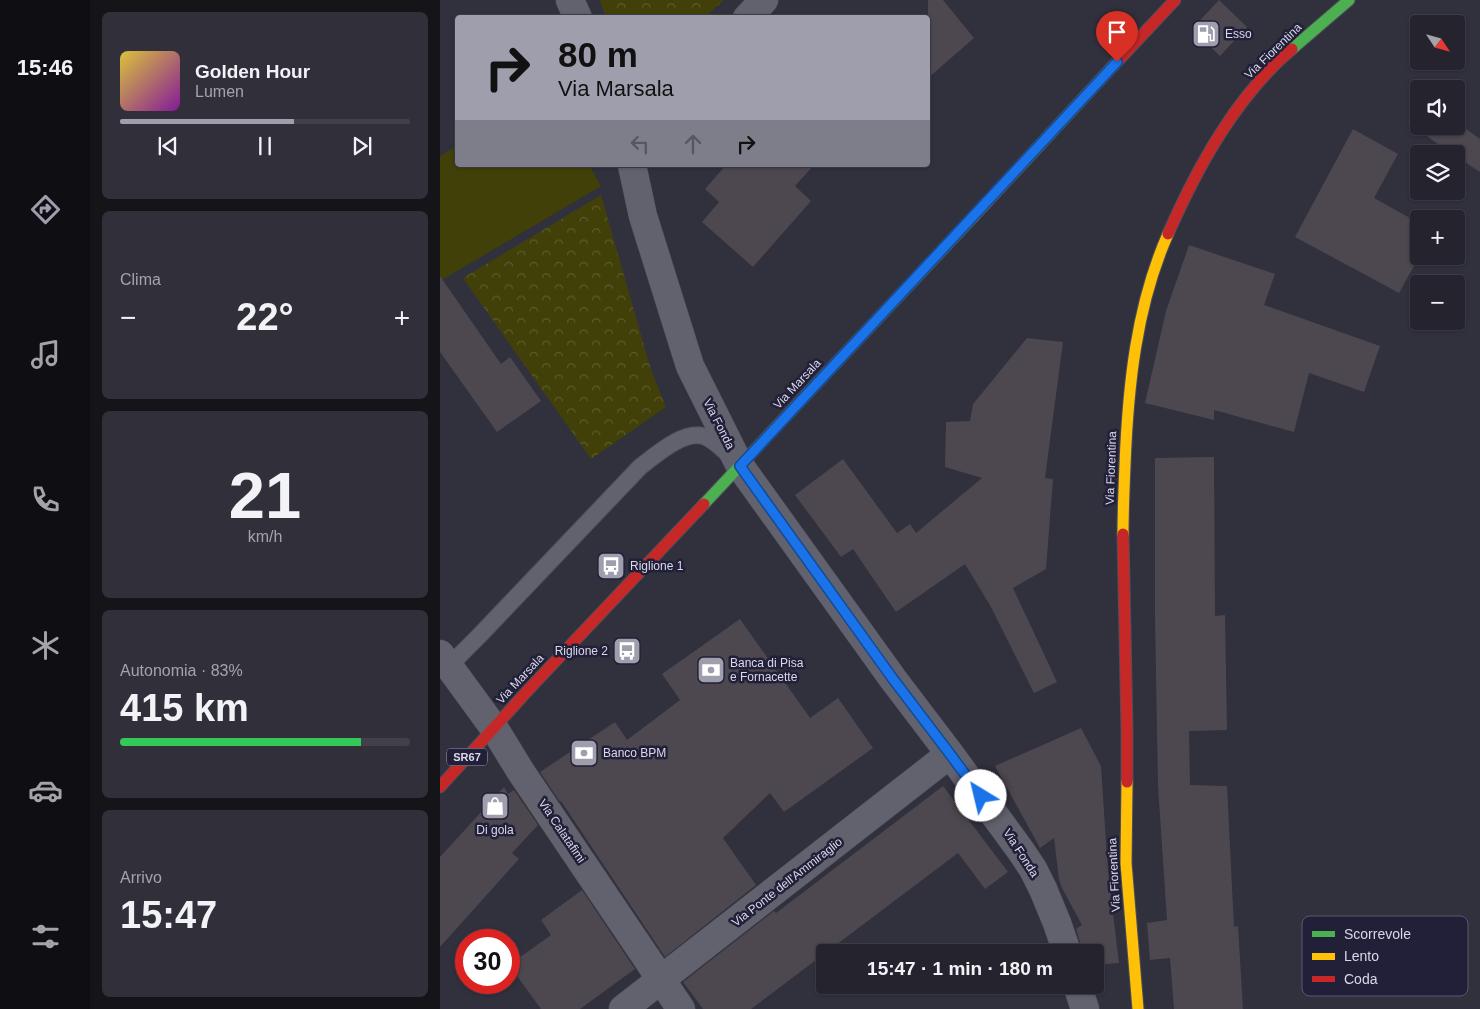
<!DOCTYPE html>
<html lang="it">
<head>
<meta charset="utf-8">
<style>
  :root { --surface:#25242e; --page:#31303a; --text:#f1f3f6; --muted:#a3a4aa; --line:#42414a; --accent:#9e9ead }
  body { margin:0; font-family:Helvetica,sans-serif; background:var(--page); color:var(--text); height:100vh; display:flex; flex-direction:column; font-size:19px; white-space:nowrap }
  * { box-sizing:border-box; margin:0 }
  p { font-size:16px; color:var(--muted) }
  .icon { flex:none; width:28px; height:28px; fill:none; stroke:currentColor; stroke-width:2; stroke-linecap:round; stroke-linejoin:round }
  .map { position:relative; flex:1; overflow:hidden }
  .side { display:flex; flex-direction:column; gap:12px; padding:12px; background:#141419; width:350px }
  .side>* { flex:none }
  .banner { position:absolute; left:15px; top:15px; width:475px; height:152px; border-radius:5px; box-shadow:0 1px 4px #0004,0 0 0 1px var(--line); background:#9e9ead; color:#111; overflow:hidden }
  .needle { width:32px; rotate:126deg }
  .controls { position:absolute; left:970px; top:15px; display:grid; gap:10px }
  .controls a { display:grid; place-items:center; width:55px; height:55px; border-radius:5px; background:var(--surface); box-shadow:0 1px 4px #0004,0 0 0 1px var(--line); font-size:25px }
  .speed { position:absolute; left:15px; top:929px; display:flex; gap:10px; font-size:25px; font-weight:700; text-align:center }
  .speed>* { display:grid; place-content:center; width:65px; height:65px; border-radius:50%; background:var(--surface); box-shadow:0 1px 4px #0004,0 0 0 1px var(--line); line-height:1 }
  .speed .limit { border:8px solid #d22; background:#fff; color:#111 }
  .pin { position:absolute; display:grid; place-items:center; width:42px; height:42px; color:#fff; margin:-51px -21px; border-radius:50% 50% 50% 0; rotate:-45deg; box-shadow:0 0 5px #0007 }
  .pin .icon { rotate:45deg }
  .me { position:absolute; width:55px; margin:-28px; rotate:324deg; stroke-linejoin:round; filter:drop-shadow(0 0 4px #0008) }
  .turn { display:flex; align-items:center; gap:18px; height:105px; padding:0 20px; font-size:22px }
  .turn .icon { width:65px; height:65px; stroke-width:2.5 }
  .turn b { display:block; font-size:35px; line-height:42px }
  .lanes { display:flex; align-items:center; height:48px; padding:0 20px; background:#0003; justify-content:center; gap:25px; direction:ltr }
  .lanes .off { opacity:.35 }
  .big { font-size:38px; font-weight:700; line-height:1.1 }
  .side .card { flex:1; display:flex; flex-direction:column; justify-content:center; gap:8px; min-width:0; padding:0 18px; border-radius:8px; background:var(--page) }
  .side .dial { align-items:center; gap:0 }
  .dial b { font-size:65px; line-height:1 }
  .song { display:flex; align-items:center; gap:15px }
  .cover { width:60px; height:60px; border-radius:8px; background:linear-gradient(135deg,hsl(50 70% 55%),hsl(290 70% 35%)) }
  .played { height:5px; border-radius:2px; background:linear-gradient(90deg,var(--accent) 60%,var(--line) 60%) }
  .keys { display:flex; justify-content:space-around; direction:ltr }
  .heat { display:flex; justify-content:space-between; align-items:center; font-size:28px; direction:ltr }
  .charge { height:8px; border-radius:4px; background:linear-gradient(90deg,#34c759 83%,var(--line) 0) }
  .trip { position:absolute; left:376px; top:944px; width:288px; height:50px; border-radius:5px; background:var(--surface); box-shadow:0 1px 4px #0004,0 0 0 1px var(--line); font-weight:700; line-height:50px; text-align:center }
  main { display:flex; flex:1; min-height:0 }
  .menu { display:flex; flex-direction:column; width:90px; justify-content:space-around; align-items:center; background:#0f0e12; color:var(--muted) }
  .menu .icon { width:35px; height:35px }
  .menu .on { color:var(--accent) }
  .menu b { font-size:22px; color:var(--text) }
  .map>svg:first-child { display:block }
  .green { fill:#414008 }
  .park { fill:url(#park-crowns) }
  .building { fill:#4d4750 }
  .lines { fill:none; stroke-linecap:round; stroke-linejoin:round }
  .lane-casing { stroke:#4f4f5b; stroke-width:18 }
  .street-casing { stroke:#4f4f5b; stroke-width:29 }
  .fast-casing { stroke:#4f4f5b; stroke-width:13 }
  .slow-casing { stroke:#4f4f5b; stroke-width:13 }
  .jam-casing { stroke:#4f4f5b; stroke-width:13 }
  .lane { stroke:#62616e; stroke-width:16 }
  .street { stroke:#62616e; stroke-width:28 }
  .fast { stroke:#4caf50; stroke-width:11 }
  .slow { stroke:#ffc107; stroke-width:11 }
  .jam { stroke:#c62828; stroke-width:11 }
  .route-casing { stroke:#114b97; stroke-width:12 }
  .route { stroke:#1a73e8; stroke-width:9 }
  .labels { text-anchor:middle; stroke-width:5; stroke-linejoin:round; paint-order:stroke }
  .shield { fill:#222039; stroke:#a2a2b5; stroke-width:1 }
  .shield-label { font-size:11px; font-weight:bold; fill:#d9d9ea }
  .poi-label { font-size:12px; fill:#d9d9ea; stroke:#222039; text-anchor:start }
  .street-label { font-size:12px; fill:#d9d9ea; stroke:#222039 }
  .key { fill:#222039; stroke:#59586e; stroke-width:1 }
  .key-label { font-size:14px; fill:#d9d9ea }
</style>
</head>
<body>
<main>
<nav class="menu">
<b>15:46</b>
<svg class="icon on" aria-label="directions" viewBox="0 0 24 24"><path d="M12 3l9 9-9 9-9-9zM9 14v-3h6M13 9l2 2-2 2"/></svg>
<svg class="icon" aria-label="music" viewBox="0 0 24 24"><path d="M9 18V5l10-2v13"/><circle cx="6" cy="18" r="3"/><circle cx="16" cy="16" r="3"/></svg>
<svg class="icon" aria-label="phone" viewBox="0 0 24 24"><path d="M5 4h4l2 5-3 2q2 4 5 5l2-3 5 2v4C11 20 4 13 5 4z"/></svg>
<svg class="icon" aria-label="climate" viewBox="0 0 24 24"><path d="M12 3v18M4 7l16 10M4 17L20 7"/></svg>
<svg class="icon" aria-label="car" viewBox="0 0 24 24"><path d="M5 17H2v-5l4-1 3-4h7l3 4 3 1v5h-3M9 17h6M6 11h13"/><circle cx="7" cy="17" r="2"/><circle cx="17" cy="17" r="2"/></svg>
<svg class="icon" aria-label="filters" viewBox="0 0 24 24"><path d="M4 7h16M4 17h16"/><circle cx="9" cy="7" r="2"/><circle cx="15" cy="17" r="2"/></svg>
</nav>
<section class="side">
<div class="card">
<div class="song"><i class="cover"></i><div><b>Golden Hour</b><p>Lumen</p></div></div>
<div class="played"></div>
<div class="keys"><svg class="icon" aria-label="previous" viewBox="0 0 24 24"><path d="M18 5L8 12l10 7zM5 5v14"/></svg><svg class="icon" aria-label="pause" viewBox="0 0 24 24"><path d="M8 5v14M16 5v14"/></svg><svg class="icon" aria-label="next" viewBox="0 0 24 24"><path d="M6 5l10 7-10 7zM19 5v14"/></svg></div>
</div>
<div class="card"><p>Clima</p>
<div class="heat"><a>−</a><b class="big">22°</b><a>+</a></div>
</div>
<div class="card dial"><b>21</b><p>km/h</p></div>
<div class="card"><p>Autonomia · 83%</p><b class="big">415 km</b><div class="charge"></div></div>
<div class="card"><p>Arrivo</p><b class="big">15:47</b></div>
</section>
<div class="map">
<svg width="1040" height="1009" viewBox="0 0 1040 1009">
  <defs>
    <pattern id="park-crowns" width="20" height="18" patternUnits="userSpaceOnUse" patternTransform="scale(1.25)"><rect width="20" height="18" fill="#414008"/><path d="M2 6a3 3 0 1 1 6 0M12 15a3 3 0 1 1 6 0" fill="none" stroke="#5c5b2c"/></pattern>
  </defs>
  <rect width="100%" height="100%" fill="#31303d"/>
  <path class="green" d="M 17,146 L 18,165 L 149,165 L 161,186 L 0,281 L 0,156 Z"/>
  <path class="park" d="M 160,0 L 284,0 L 265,17 L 166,18 Z
    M 161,195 L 211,370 L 226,407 L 151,459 L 23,278 Z"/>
  <path class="building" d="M 488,0 L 503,0 L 534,38 L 488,78 Z
    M 779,0 L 807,27 L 780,56 L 752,29 Z
    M 979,106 L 979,126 L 1016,126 L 1016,122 L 1040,139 L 1040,172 L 1016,156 L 1016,154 L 1011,154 L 968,122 Z
    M 913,129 L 958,154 L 934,198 L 979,223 L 979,257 L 959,293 L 855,237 Z
    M 286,165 L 374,165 L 355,186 L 371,201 L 313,267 L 262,222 L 279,202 L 265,189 Z
    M 749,245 L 835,274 L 824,305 L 940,346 L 924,392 L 869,373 L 854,432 L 774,410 L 774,420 L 705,403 L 726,311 Z
    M 0,276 L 61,364 L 70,357 L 101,401 L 57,432 L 0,352 Z
    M 587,338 L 623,342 L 605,478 L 613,479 L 606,569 L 573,588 L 617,682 L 594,693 L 551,607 L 525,564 L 456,612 L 413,549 L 401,557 L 355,495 L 403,459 L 457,533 L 470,524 L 476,533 L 542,478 L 505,467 L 506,422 L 530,421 L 533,404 Z
    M 774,457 L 775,616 L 785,615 L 787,730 L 749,731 L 750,785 L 787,786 L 794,927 L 798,926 L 803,1009 L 734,1009 L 730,958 L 710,960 L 707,923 L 727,920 L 718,786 L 715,617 L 715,458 Z
    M 300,619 L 370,718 L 398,698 L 433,748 L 344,812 L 330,793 L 283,838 L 316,885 L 225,957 L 121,801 L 120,802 L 100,772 L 175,722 L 187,740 L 240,700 L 222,674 Z
    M 641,728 L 661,766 L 668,872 L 679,963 L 655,965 L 655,952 L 643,952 L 636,929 L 642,925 L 622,888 L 619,879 L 614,838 L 600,848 L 555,766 Z
    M 503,786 L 568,872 L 545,889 L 518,853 L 311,1009 L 263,1009 L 243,982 L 334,911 L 336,913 Z
    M 64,787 L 68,794 L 74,790 L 98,825 L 72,853 L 79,859 L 0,947 L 0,857 Z
    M 142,890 L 195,969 L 140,1009 L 101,1009 L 69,965 L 111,935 L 101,920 Z"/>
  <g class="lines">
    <defs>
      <path id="lane" d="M 9,666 L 39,636 L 200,467 C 216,455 242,431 263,436 C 273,439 282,449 289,455"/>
      <path id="street" d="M 130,0 L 138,18
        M 307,18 L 324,0
        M 192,165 L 203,216 L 250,366 L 300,466 L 453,679 L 510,754 L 581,851 L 593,869 L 603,889 L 617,923 L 627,952
        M 0,654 L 54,728 L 81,772 L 241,1009
        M 637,985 L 645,1009
        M 183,1009 L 510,754"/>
      <path id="fast" d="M 852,49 L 909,0
        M 264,504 L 533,217"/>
      <path id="slow" d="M 533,217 L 674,65
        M 683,534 C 683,511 684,488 685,465 C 688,387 696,306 728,234
        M 687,782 L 686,863 L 698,1009"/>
      <path id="jam" d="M 674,65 L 735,0
        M 728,234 C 757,168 796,96 852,49
        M 683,534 L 687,731 L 687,782
        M 0,787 L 91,687 L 264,504"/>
    </defs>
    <use href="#lane" class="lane-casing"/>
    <use href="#street" class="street-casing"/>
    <use href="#fast" class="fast-casing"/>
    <use href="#slow" class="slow-casing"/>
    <use href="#jam" class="jam-casing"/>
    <use href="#lane" class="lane"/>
    <use href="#street" class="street"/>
    <use href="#fast" class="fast"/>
    <use href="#slow" class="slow"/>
    <use href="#jam" class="jam"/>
  </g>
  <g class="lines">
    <defs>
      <path id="route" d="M 541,796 L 510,754 L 453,679 L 300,466 L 677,62"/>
    </defs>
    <use href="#route" class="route-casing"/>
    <use href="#route" class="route"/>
  </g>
  <defs>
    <symbol id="fuel-square" viewBox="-11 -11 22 22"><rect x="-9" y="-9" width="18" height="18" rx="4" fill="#9e9ead" stroke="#222039"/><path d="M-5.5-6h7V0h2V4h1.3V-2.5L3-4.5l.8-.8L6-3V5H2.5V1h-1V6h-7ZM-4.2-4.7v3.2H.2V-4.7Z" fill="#fff"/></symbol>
    <symbol id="bus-square" viewBox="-11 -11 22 22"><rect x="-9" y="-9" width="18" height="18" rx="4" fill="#9e9ead" stroke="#222039"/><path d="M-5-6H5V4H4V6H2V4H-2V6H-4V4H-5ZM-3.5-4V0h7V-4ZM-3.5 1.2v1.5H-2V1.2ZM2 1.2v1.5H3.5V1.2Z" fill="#fff"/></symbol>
    <symbol id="bank-square" viewBox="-11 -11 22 22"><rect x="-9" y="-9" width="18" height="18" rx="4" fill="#9e9ead" stroke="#222039"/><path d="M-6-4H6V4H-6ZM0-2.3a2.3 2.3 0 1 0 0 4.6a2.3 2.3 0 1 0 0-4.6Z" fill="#fff"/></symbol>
    <symbol id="shop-square" viewBox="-11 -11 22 22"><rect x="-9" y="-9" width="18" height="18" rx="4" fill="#9e9ead" stroke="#222039"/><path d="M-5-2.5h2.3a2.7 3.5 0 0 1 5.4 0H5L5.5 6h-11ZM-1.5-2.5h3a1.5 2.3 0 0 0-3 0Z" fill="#fff"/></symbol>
  </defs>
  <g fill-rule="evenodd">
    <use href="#fuel-square" x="750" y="18" width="32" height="32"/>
    <use href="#bus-square" x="155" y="550" width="32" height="32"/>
    <use href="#bus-square" x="171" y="635" width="32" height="32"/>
    <use href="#bank-square" x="255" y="654" width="32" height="32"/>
    <use href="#bank-square" x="128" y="737" width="32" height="32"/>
    <use href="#shop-square" x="39" y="790" width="32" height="32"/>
  </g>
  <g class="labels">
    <rect class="shield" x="7" y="748.5" width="40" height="17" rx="4"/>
    <g class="shield-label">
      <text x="27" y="761">SR67</text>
    </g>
    <g class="poi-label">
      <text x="785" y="38">Esso</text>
      <text x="190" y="570">Riglione 1</text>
      <text x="168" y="655" text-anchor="end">Riglione 2</text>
      <text x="290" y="667">Banca di Pisa<tspan x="290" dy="14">e Fornacette</tspan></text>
      <text x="163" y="757">Banco BPM</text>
      <text x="55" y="834" text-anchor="middle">Di gola</text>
    </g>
    <g class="street-label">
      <text transform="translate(833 51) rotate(-44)" y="4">Via Fiorentina</text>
      <text transform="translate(357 384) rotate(-47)" y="4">Via Marsala</text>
      <text transform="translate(279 424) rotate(63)" y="4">Via Fonda</text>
      <text transform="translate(671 468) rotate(-88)" y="4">Via Fiorentina</text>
      <text transform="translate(80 679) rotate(-47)" y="4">Via Marsala</text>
      <text transform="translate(122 831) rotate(56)" y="4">Via Calatafimi</text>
      <text transform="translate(581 853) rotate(57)" y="4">Via Fonda</text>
      <text transform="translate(674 875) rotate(-93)" y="4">Via Fiorentina</text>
      <text transform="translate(347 882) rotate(-38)" y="4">Via Ponte dell'Ammiraglio</text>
    </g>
  </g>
  <rect x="862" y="916" width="166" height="80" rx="8" class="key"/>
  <rect x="872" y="931" width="23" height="6" fill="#4caf50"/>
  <rect x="872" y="953" width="23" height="7" fill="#ffc107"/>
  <rect x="872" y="976" width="23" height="6" fill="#c62828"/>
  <g class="key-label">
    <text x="904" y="939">Scorrevole</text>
    <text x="904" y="961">Lento</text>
    <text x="904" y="984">Coda</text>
  </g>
</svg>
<div class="controls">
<a><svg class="needle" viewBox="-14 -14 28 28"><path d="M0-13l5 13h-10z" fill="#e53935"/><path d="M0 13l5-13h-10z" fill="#a3a4aa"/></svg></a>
<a><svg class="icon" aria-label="sound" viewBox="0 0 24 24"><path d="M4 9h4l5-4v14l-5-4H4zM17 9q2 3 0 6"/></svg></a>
<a><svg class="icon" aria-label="layers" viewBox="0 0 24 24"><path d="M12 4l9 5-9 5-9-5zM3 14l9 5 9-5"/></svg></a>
<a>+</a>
<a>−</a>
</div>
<div class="speed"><div class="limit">30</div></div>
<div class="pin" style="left:677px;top:62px;background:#d93025"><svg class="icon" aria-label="arrive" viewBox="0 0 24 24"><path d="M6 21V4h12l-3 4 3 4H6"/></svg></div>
<svg class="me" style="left:541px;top:796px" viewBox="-20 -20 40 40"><circle r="19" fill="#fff"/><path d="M0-13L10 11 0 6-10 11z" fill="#1a73e8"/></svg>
<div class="trip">15:47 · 1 min · 180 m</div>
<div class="banner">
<div class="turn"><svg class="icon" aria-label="right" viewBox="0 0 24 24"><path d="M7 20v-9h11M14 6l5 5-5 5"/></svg><div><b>80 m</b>Via Marsala</div></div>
<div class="lanes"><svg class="icon off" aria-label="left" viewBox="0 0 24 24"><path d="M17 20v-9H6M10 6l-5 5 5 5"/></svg><svg class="icon off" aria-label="ahead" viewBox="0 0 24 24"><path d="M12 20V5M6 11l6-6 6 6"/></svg><svg class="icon" aria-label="right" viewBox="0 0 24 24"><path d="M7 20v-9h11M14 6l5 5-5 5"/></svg></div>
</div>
</div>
</main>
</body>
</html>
